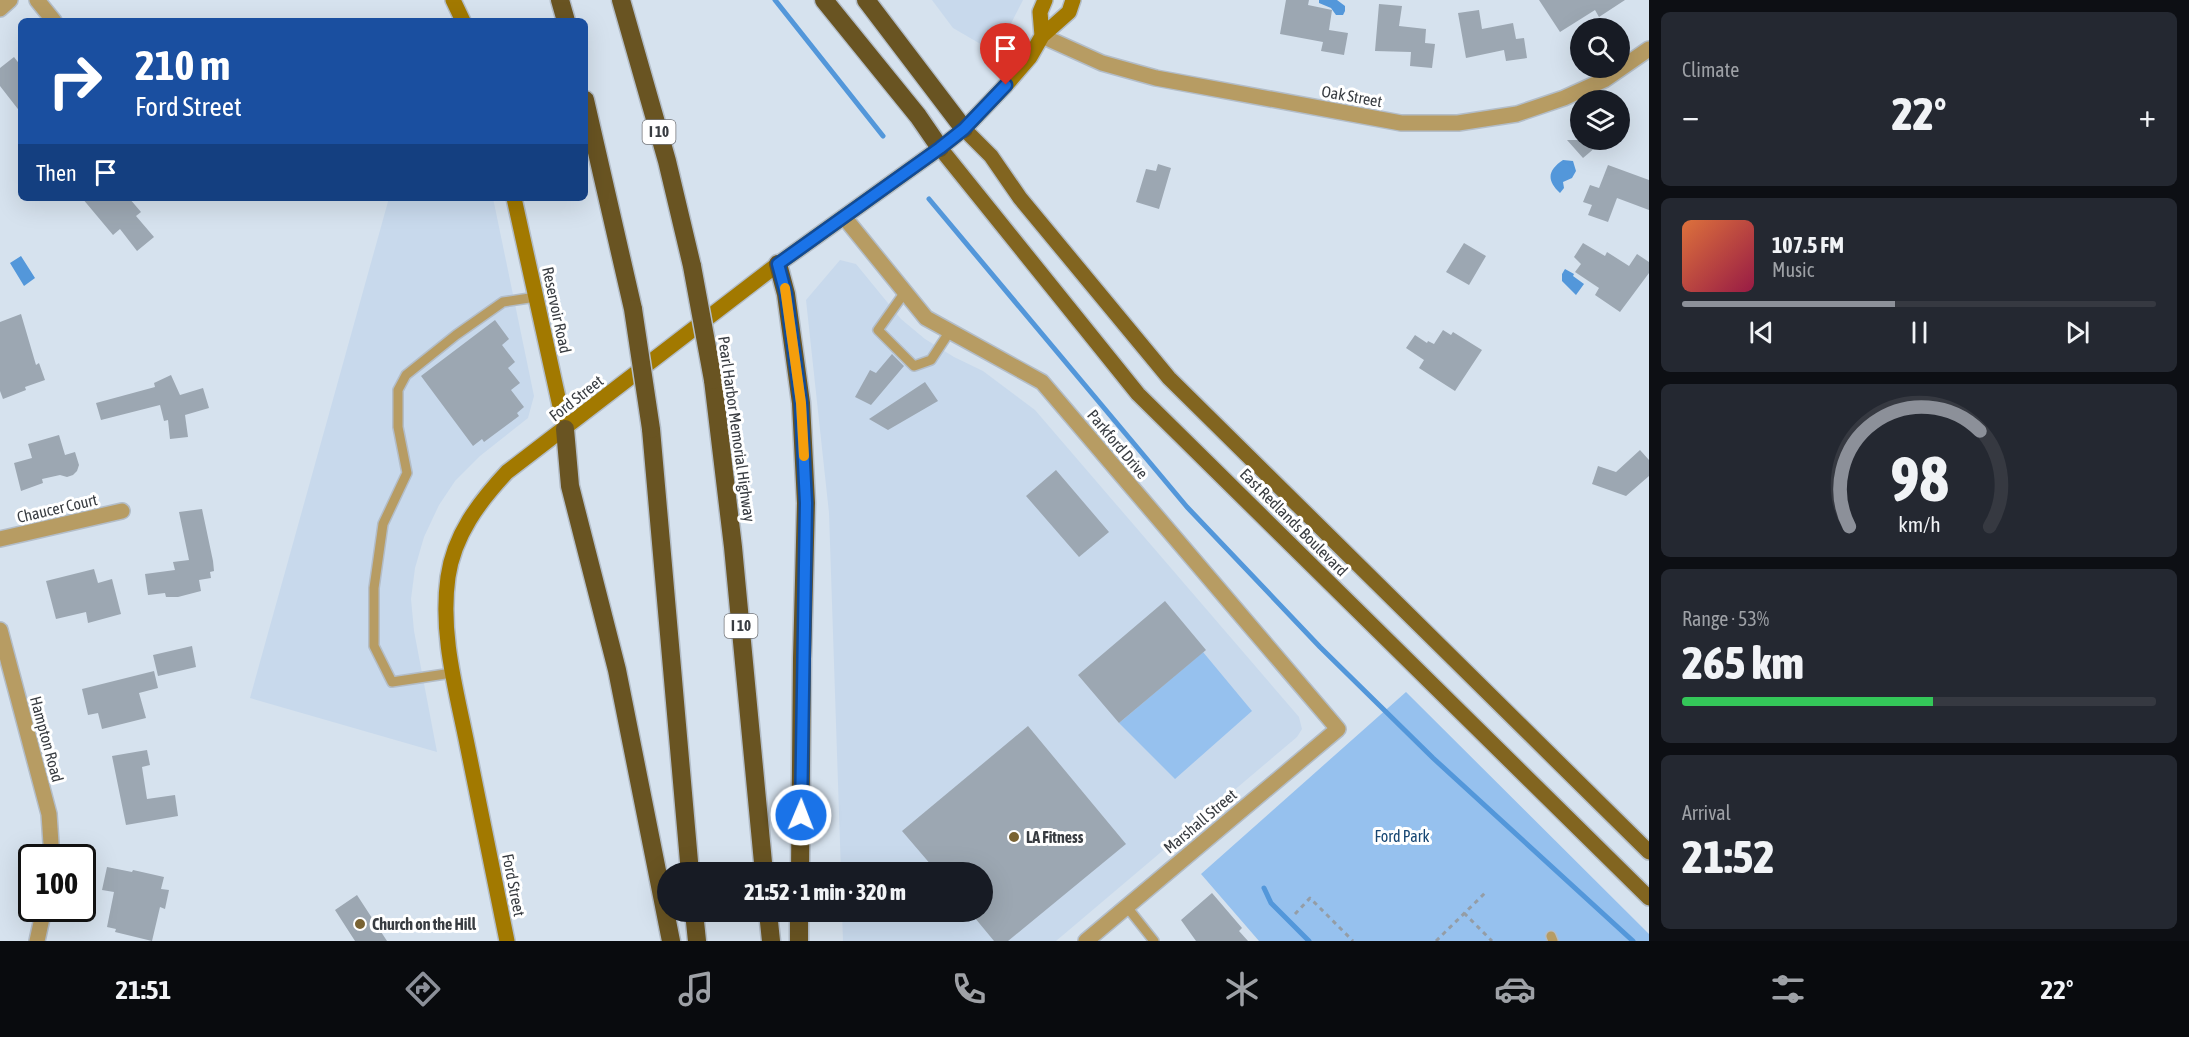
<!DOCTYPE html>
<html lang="en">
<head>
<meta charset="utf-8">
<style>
  :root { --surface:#171b24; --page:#242831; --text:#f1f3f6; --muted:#9ea1a6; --line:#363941; --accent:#8c9099 }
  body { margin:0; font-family:"Asap Condensed",sans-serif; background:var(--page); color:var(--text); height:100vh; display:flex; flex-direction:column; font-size:22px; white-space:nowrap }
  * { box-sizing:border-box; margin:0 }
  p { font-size:20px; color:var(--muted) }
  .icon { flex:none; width:33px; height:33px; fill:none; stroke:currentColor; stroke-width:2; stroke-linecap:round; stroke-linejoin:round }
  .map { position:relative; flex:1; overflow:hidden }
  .panel { display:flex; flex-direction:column; gap:12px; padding:12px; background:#0d0f14; width:540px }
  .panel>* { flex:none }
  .banner { position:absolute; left:18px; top:18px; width:570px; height:183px; border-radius:9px; box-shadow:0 6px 24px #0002; background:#1a4fa0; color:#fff; overflow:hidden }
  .tools { position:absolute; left:1570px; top:18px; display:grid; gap:12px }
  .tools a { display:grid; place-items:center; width:60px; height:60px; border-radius:50%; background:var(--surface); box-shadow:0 6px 24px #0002; font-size:30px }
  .speed { position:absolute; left:18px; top:844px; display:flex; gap:12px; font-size:30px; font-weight:700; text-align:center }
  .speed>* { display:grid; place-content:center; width:78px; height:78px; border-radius:50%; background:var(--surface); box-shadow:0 6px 24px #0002; line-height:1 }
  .speed .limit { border:3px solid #111; border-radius:9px; background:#fff; color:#111 }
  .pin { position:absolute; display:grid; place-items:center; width:51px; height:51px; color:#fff; margin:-62px -26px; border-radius:50% 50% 50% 0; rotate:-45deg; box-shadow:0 0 6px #0007 }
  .pin .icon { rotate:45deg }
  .me { position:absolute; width:66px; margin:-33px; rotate:1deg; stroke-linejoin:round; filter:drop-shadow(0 0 4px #0008) }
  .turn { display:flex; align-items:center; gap:21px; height:126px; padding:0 18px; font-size:27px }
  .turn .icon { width:78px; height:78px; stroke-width:2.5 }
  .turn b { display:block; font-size:42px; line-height:51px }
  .then { display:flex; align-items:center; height:57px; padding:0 18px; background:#0003; gap:12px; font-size:22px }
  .big { font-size:45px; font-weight:800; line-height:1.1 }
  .panel .widget { flex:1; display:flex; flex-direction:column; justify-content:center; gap:9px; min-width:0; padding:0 21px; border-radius:9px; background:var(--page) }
  .panel .dial { align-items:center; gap:0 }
  .dial svg { height:156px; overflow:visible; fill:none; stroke:var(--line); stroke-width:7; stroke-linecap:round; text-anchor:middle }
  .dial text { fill:var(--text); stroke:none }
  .song { display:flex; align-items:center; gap:18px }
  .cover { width:72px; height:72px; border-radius:9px; background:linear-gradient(135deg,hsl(20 70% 55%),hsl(340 70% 35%)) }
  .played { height:6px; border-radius:3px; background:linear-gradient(90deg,var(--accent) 45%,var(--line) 45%) }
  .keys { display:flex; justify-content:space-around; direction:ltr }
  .heat { display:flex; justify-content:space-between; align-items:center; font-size:33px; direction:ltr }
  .charge { height:9px; border-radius:4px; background:linear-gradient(90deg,#34c759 53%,var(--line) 0) }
  .trip { position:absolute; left:657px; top:862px; width:336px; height:60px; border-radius:30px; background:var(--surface); box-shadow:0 6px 24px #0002; font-weight:800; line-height:60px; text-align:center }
  .dock { display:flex; height:96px; justify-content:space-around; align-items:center; background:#090b0e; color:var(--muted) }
  .dock .icon { width:42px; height:42px }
  .dock .active { color:var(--accent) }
  .dock b { font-size:27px; color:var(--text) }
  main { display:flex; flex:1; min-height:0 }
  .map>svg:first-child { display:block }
  .built { fill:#c8d9ec }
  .green { fill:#96c1ee }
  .water { fill:#5397da }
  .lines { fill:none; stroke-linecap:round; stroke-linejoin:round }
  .stream { stroke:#5397da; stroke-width:5 }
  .building { fill:#9ca7b2 }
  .lane-casing { stroke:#b3bdc8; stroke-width:12 }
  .street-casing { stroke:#b3bdc8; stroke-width:18 }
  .secondary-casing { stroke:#b3bdc8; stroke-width:18 }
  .primary-casing { stroke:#b3bdc8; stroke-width:18 }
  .highway-casing { stroke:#b3bdc8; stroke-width:21 }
  .path { stroke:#949da6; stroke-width:3; stroke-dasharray:4.5 4.5; stroke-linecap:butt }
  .lane { stroke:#b79c63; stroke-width:9 }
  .street { stroke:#b79c63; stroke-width:15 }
  .secondary { stroke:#a27900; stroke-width:15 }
  .primary { stroke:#826520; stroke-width:15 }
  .highway { stroke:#695422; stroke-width:18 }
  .highway-bridge-casing { stroke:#b3bdc8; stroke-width:21; stroke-linecap:butt }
  .highway-bridge { stroke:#695422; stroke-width:18 }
  .route-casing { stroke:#114b97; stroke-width:15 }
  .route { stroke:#1a73e8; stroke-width:10 }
  .slow { stroke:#f59e0b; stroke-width:10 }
  .poi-dot { fill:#796333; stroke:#fff; stroke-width:2 }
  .labels { text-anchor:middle; stroke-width:6; stroke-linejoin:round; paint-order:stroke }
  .shield { fill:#fff; stroke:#74767a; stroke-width:1.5 }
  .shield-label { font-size:15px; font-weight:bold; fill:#383c41 }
  .street-label { font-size:16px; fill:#383c41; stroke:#fff }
  .park-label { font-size:16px; fill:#164672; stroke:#fff }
  .poi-label { font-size:16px; font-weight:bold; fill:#383c41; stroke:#fff; text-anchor:start }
</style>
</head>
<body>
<main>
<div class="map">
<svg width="1649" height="941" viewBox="0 0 1649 941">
  <rect width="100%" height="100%" fill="#d6e2ee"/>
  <path class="built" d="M 932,0 L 1023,0 L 996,53 L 953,28 Z
    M 389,198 L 493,198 L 534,396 L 528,418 L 480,456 L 455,481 L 439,505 L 424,537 L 415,568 L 411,599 L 414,631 L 437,752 L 250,698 Z
    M 840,260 L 856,264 L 901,319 L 925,339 L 954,357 L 983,371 L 1035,410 L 1299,717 L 1302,729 L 1297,737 L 1056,941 L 843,941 L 842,912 L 982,912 L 982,873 L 841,873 L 829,513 L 806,300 Z"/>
  <path class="green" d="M 1203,652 L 1252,711 L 1175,779 L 1119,723 Z
    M 1406,692 L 1649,934 L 1649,941 L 1259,941 L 1201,874 Z"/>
  <path class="water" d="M 1319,0 L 1337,0 L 1345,6 L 1345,11 L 1343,15 L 1336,15 L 1331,8 L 1319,3 Z
    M 1563,160 L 1573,161 L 1576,171 L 1572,178 L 1563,182 L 1564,188 L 1560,193 C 1546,180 1548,170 1563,160 Z
    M 21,256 L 35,278 L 24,286 L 10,263 Z
    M 1565,269 L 1574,274 L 1573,276 L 1584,284 L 1576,295 L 1562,281 L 1562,274 Z"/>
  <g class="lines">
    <path class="stream" d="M 775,0 L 883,136
      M 929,199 L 1187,507 L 1320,647 L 1433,758 L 1633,941
      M 1264,888 L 1271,903 L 1309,941"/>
  </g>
  <path class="building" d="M 1286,0 L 1309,0 L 1308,5 L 1332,10 L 1329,30 L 1348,33 L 1344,55 L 1321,51 L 1323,42 L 1280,34 Z
    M 1539,0 L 1625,0 L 1599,17 L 1595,10 L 1560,32 Z
    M 1379,4 L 1402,6 L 1399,26 L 1426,29 L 1425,43 L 1435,44 L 1432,68 L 1410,66 L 1411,52 L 1375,51 Z
    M 1479,10 L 1482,29 L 1513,23 L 1516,39 L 1524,38 L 1527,58 L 1506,61 L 1504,50 L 1466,58 L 1458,13 Z
    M 14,57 L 21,66 L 21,113 L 0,86 L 0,68 Z
    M 1567,140 L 1589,140 L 1596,147 L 1583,158 Z
    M 1158,164 L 1171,168 L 1159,209 L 1136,202 L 1146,169 L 1156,171 Z
    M 1608,165 L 1649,180 L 1649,210 L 1617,198 L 1608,222 L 1588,215 L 1592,205 L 1583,202 L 1590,185 L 1599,188 Z
    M 82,198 L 129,198 L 141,212 L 136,216 L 154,237 L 137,251 L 120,229 L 113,235 Z
    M 1464,243 L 1486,256 L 1469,285 L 1446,272 Z
    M 1583,243 L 1605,256 L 1607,252 L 1629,266 L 1637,254 L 1649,262 L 1649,273 L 1620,312 L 1595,295 L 1599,288 L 1575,272 L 1581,264 L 1574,257 Z
    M 21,314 L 36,365 L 39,363 L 45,380 L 25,387 L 26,390 L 3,399 L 0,391 L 0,322 Z
    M 495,320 L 509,339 L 502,345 L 515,362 L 508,368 L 520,383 L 511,390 L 524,407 L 517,413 L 519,416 L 484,442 L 482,439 L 473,446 L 421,376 Z
    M 1443,330 L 1451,335 L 1453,332 L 1482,350 L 1455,391 L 1419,368 L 1424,360 L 1406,348 L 1415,335 L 1427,343 L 1428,341 L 1434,344 Z
    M 892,354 L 904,366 L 871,405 L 855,397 L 870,370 L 876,373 Z
    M 171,375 L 180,395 L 203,388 L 209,408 L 185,415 L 188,437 L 170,439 L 168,420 L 164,421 L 160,405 L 101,420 L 96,403 L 155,387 L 154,383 Z
    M 925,382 L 938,401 L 888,430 L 869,419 Z
    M 59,435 L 65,455 L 75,452 L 79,465 L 77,471 L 73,475 L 67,477 L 60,475 L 42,479 L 43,483 L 21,491 L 14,463 L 32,458 L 28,444 Z
    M 1640,450 L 1649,460 L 1649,476 L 1626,496 L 1592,484 L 1598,466 L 1616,472 Z
    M 1056,470 L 1109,532 L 1079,557 L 1026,496 Z
    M 202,509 L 213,561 L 214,571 L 210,572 L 211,578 L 199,580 L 201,591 L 178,597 L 166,597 L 165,593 L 148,595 L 145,574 L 175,570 L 173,562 L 189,560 L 179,512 Z
    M 94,569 L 98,583 L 112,579 L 121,614 L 88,623 L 86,612 L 56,619 L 46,581 Z
    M 1165,601 L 1206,650 L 1119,723 L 1078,675 Z
    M 192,646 L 196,667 L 158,676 L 153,655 Z
    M 154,671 L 158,688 L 139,693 L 146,718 L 102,729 L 98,713 L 88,715 L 82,689 Z
    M 1028,726 L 1126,844 L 1008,941 L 994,941 L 970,912 L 982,912 L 982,873 L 938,873 L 902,831 Z
    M 147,750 L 150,765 L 142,767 L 147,799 L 175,795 L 178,816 L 126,825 L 112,756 Z
    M 107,867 L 132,872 L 133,870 L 164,877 L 161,889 L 169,890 L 165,909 L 160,907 L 152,941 L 115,932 L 116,929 L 107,927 L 114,892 L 102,890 Z
    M 1212,893 L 1242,928 L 1239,931 L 1248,941 L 1196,941 L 1181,920 Z
    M 357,895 L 387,941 L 355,941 L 335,910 Z"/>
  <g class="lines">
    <defs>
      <path id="lane" d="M 905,292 L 878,330 L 914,366 L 931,360 L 950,331
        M 452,673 L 392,682 L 374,646 L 374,588 L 383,524 L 407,473 L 398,427 L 398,390 L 406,375 L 456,335 L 503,302 L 536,297
        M 1127,907 L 1154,941
        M 1551,936 L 1553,941"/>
      <path id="street" d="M 37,0 L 54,21
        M 0,9 L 10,0
        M 1042,36 L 1102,63 L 1156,78 L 1401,123 L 1458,123 L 1517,114 L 1564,98 L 1604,80 L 1649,49
        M 844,217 L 926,318 L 1042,382 L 1338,729 L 1086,941
        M 0,539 L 122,511
        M 0,630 L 49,814 L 52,858
        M 37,941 L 44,909"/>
      <path id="secondary" d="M 453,0 L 463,21
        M 1042,36 L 1040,12 L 1045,0
        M 514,198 L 565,429
        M 507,941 C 494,875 480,810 467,744 C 456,689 440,634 448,577 C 454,535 479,502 507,472 L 778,264 L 940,148 L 964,129 L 1006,85 L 1030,57 L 1042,36 L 1069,12 L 1073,0"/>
      <path id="primary" d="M 964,129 L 991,156 L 1020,198 L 1169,378 L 1649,852
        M 940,148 L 1138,394 L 1649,898"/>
      <path id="highway" d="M 560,0 L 566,21
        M 621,0 L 667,161 L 692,266
        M 824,0 L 918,116 L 940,148
        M 866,0 L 964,129
        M 585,100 L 633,309
        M 778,264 L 786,294 L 801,403 L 806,503 L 802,659 L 800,873
        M 713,380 L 733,547 L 764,873
        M 565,429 L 570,486 L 617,670 L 671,941
        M 651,429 L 690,873
        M 694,912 L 697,941
        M 768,912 L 771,941
        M 799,941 L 799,912"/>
    </defs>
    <use href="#lane" class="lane-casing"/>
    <use href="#street" class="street-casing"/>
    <use href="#secondary" class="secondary-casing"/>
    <use href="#primary" class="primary-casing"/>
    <use href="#highway" class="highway-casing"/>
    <path class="path" d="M 1464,913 L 1492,941
      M 1295,914 L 1310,898 L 1353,941
      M 1436,941 L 1485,893"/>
    <use href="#lane" class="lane"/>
    <use href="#street" class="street"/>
    <use href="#secondary" class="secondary"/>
    <use href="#primary" class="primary"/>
    <use href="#highway" class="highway"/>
    <defs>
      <path id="highway-bridge" d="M 692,266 L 713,380
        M 633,309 L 651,429"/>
    </defs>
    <use href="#highway-bridge" class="highway-bridge-casing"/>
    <use href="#highway-bridge" class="highway-bridge"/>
  </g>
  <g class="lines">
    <defs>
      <path id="route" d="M 801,815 L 806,503 L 801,403 L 786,294 L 778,264 L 940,148 L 964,129 L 1006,85"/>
    </defs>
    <use href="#route" class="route-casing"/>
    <use href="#route" class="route"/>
    <path class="slow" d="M 785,288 L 801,403 L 804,456"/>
  </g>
  <g class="poi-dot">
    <circle cx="1014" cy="837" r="6"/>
    <circle cx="360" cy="924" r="6"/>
  </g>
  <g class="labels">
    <g class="shield">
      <rect x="642.5" y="120" width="33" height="24" rx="4.5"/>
      <rect x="724.5" y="614" width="33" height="24" rx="4.5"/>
    </g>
    <g class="shield-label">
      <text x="659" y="137">I 10</text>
      <text x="741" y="631">I 10</text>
    </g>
    <g class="street-label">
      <text transform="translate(1352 96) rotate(10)" y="6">Oak Street</text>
      <text transform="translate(557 310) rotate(78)" y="6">Reservoir Road</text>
      <text transform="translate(576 398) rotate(-38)" y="6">Ford Street</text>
      <text transform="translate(737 429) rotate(82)" y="6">Pearl Harbor Memorial Highway</text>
      <text transform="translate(1118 444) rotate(50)" y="6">Parkford Drive</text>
      <text transform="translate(57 508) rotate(-13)" y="6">Chaucer Court</text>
      <text transform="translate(1294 522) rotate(45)" y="6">East Redlands Boulevard</text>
      <text transform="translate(47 739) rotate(75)" y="6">Hampton Road</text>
      <text transform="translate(1200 821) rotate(-40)" y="6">Marshall Street</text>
      <text transform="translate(514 885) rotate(79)" y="6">Ford Street</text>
    </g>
    <g class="park-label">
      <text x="1402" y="842">Ford Park</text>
    </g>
    <g class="poi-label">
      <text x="1026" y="843">LA Fitness</text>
      <text x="372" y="930">Church on the Hill</text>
    </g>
  </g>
</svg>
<div class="tools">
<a><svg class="icon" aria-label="search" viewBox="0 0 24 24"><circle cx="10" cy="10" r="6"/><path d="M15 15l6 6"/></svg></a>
<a><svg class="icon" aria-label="layers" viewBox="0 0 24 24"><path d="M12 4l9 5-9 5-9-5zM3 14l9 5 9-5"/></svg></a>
</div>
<div class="speed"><div class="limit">100</div></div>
<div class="pin" style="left:1006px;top:85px;background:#d93025"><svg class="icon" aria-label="arrive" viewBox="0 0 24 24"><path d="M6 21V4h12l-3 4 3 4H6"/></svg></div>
<svg class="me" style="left:801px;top:815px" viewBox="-20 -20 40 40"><circle r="17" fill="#1a73e8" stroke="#fff" stroke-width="3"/><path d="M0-11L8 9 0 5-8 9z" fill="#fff"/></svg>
<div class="trip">21:52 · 1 min · 320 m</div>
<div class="banner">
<div class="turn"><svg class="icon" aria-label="right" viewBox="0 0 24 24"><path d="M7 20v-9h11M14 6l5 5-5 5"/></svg><div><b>210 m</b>Ford Street</div></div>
<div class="then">Then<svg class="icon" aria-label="arrive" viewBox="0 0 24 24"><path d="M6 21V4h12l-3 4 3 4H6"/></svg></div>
</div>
</div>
<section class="panel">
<div class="widget"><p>Climate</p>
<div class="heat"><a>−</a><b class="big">22°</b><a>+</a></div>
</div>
<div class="widget">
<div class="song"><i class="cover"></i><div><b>107.5 FM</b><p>Music</p></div></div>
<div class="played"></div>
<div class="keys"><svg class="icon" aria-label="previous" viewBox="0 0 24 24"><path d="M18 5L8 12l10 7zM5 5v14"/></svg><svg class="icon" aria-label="pause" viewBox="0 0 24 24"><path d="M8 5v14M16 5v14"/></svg><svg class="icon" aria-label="next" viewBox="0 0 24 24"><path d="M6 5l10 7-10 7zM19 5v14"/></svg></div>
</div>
<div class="widget dial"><svg viewBox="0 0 100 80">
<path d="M14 69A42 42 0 1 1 86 69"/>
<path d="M14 69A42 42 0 0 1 81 20" stroke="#8c9099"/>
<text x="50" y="56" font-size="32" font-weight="700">98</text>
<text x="50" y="72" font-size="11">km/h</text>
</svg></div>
<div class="widget"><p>Range · 53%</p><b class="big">265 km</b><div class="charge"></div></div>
<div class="widget"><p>Arrival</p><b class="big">21:52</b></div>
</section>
</main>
<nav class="dock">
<b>21:51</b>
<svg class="icon active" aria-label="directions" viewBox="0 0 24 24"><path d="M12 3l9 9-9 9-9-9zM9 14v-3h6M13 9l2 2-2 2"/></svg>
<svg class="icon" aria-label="music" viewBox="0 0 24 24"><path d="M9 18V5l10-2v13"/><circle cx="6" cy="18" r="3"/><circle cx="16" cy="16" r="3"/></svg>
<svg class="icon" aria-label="phone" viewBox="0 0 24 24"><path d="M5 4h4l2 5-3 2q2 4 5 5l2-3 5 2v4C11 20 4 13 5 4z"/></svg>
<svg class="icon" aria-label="climate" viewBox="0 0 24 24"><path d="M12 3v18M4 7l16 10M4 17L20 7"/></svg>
<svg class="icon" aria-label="car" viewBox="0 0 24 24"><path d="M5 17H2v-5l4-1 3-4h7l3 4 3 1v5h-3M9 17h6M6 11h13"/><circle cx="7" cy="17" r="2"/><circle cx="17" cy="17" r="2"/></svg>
<svg class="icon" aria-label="filters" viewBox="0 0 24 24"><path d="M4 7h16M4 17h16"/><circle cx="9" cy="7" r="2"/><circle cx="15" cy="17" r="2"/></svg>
<b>22°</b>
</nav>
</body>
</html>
